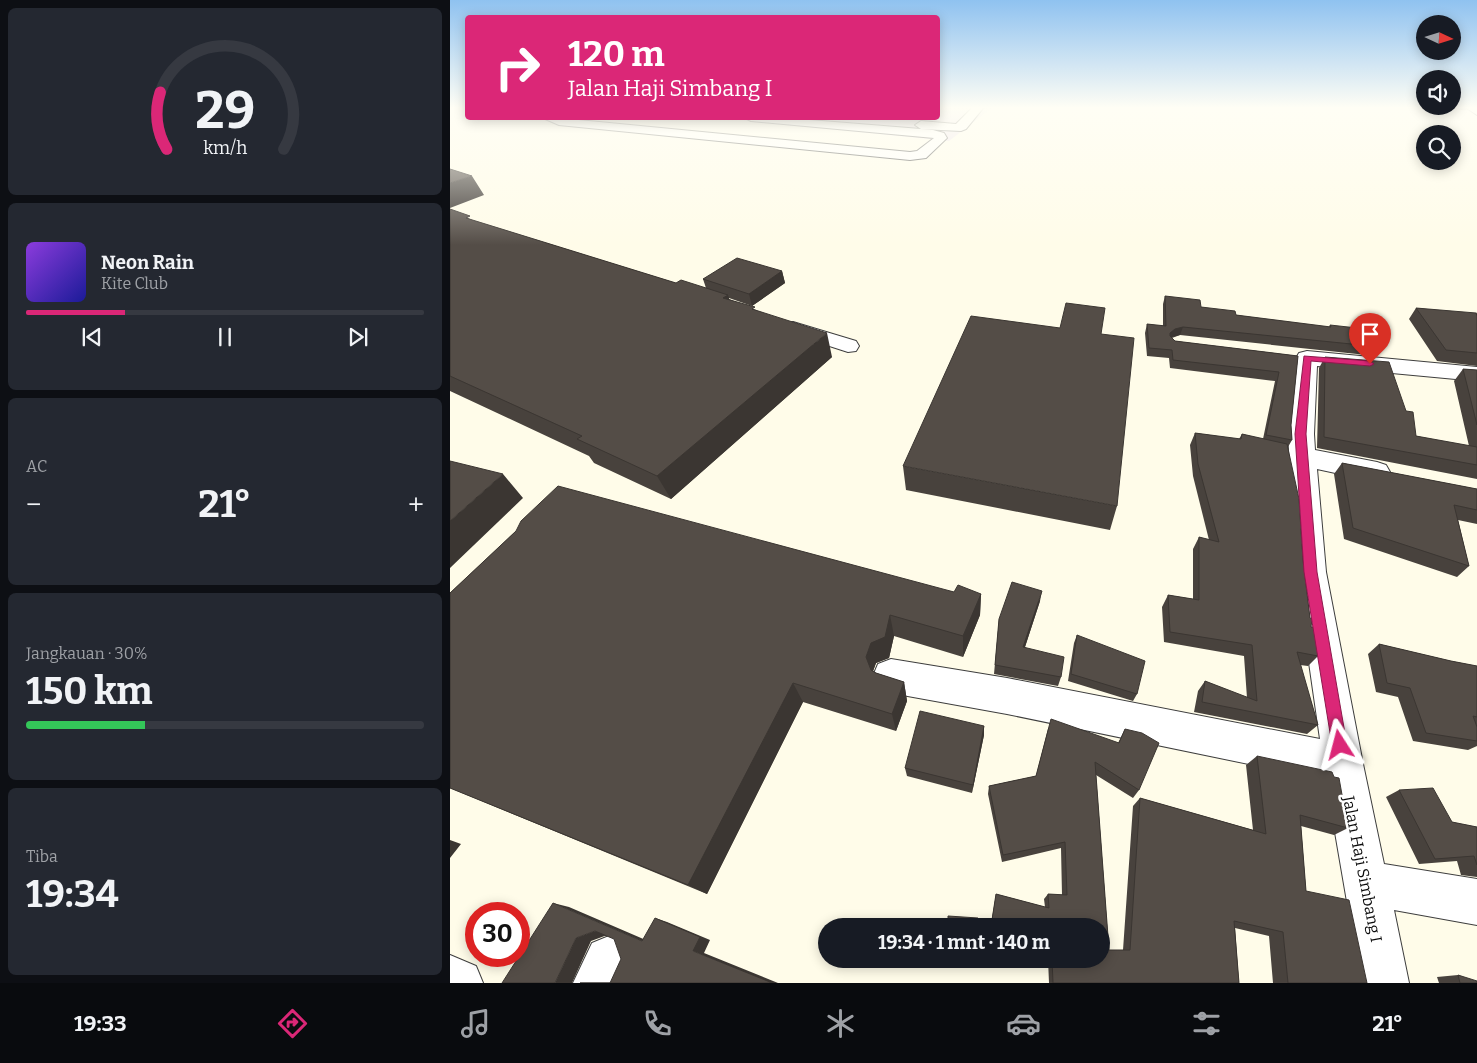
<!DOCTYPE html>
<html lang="id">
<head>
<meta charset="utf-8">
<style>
  :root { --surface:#171b24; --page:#242831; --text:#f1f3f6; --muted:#9ea1a6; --line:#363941; --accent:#db2777 }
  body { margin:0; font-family:Bitter,serif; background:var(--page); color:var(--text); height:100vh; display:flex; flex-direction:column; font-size:19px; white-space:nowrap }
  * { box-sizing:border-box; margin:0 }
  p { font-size:16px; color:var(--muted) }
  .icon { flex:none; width:28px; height:28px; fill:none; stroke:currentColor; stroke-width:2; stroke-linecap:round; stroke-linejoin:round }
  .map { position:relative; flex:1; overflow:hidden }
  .details { display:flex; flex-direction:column; gap:8px; padding:8px; background:#0d0f14; width:450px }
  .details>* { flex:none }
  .hud { position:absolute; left:15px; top:15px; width:475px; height:105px; border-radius:5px; box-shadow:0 2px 12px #0003; background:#db2777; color:#fff; overflow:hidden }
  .needle { width:32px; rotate:94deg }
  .buttons { position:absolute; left:966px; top:15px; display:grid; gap:10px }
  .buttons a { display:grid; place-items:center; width:45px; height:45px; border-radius:50%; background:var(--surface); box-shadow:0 2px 12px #0003; font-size:25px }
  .speed { position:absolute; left:15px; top:902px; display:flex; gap:10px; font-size:25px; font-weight:700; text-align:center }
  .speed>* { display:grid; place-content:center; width:65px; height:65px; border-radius:50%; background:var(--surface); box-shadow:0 2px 12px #0003; line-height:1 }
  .speed .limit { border:8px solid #d22; background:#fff; color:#111 }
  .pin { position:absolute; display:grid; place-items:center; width:42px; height:42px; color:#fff; margin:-51px -21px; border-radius:50% 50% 50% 0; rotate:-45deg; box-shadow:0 0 5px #0007 }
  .pin .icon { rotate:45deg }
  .me { position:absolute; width:55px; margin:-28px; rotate:351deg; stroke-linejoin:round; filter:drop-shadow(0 0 4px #0008) }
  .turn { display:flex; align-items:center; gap:18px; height:105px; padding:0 20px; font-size:22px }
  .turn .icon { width:65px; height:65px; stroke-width:2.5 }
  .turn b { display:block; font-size:35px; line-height:42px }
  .big { font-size:38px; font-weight:700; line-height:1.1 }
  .details .widget { flex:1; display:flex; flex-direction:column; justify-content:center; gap:8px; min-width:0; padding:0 18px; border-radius:8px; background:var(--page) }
  .details .dial { align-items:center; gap:0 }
  .dial svg { height:130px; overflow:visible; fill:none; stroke:var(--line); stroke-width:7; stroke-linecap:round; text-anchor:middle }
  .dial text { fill:var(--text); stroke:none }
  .song { display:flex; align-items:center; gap:15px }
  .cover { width:60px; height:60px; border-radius:8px; background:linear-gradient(135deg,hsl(270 70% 55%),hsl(240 70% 35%)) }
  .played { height:5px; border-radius:2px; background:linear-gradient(90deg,var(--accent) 25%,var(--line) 25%) }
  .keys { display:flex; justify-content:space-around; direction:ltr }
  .heat { display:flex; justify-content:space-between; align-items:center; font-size:28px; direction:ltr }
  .charge { height:8px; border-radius:4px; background:linear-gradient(90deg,#34c759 30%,var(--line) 0) }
  .trip { position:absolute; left:368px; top:918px; width:292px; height:50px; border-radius:25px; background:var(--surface); box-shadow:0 2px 12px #0003; font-weight:700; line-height:50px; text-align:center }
  .dock { display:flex; height:80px; justify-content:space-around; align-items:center; background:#090b0e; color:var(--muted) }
  .dock .icon { width:35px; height:35px }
  .dock .selected { color:var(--accent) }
  .dock b { font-size:22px; color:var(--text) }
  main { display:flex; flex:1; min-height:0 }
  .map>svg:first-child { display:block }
  .industrial { fill:#eadeeb }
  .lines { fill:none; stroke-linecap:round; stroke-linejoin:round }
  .minor-casing { stroke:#3e3e3e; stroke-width:2 }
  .minor { fill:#fff; fill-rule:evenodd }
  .wall { fill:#48423d }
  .shaded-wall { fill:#3b3632 }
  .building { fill:#544d47; stroke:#3b3632 }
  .route { fill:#db2777; stroke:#8e194d }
  .labels { text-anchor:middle; stroke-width:5; stroke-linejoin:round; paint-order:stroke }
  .street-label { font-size:16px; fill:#0b0b0b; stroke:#fff }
</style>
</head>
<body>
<main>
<section class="details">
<div class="widget dial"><svg viewBox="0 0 100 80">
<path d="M14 69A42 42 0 1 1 86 69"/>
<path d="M14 69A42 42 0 0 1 10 34" stroke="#db2777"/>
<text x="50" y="56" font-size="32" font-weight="700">29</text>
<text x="50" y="72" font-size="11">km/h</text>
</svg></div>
<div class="widget">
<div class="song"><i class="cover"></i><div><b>Neon Rain</b><p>Kite Club</p></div></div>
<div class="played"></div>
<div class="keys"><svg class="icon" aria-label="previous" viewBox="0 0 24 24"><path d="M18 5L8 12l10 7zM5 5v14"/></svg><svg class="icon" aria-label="pause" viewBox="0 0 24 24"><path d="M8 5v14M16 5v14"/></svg><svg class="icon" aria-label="next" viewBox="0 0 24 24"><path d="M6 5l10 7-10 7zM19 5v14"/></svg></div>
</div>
<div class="widget"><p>AC</p>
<div class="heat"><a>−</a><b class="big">21°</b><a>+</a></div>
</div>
<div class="widget"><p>Jangkauan · 30%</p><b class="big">150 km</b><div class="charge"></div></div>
<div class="widget"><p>Tiba</p><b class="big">19:34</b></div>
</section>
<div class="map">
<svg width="1027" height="983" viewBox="0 0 1027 983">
  <rect width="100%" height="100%" fill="#fffce9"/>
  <path class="industrial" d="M 488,107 L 543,107 L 499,141 L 271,118 L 488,118 Z"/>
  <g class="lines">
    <defs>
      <path id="minor" d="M 523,107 L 534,107 L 516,129 L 511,131 L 471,129 L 465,125 L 471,121 L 506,124 Z
        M 1015,107 L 1027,107 L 1027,115 Z
        M 93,118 L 108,118 L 460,152 L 467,151 L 484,138 L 301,121 L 295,118 L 335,118 L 483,130 L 494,133 L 497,138 L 476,158 L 460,160 L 109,125 Z
        M 343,322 L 406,341 L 409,346 L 406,351 L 398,352 L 336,332 L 333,328 L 336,324 Z
        M 857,351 L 1027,367 L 1027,381 L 867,366 L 864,434 L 865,450 L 927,462 L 936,465 L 940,472 L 936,479 L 927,482 L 867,469 L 876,572 L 913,764 L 934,864 L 1027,879 L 1027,925 L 944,910 L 959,983 L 911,983 L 876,780 L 557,714 L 441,693 L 428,688 L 423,676 L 428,664 L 441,659 L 557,678 L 870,739 L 846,572 L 838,434 L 846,358 L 849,353 Z
        M 159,936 L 176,943 L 183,960 L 173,983 L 123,983 L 142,943 Z
        M 0,955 L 26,966 L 33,983 L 0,983 Z"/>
    </defs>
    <use href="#minor" class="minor-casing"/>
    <use href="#minor" class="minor"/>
  </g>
  <path class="wall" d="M 969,107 L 1018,107 L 1016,110 Z
    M 0,209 L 22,220 L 226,283 L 256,288 L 253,279 L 332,271 L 335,283 L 302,306 L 279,298 L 279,299 L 306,310 L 382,357 L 221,499 L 144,463 L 139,456 L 0,391 Z
    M 715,296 L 751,307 L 786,315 L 879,327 L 880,325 L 931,347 L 926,356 L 730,335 L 722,338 L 725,341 L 848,356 L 841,425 L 842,440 L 838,447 L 853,560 L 861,627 L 868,656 L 858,666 L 850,665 L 868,725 L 857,734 L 744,712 L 748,691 L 755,681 L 797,698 L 794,656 L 714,642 L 712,607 L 718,595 L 743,599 L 743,549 L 749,537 L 759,540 L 743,476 L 740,445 L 745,433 L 789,439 L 792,434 L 813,439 L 825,381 L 720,368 L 719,358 L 697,356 L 695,333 L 697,324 L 713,326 L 713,304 Z
    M 966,308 L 1026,314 L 1027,312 L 1027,366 L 987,361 L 959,319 Z
    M 875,357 L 956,411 L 966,436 L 1019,446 L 1004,381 L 1013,369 L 1027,370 L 1027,479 L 867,448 L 869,368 Z
    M 892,463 L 1027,489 L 1027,524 L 1008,520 L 1019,566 L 1007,577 L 894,539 L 884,474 Z
    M 453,466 L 667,506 L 660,530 L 456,490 Z
    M 66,531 L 504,592 L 531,594 L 530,615 L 513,657 L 444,636 L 439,658 L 426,663 L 423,671 L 426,673 L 454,682 L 457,701 L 446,731 L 353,702 L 257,894 L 0,788 L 0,593 Z
    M 590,601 L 575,647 L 611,677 L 608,686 L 544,674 L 549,619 Z
    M 627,635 L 687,694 L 683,701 L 618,681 L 624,643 Z
    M 929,644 L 1001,661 L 1027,666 L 1027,746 L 1018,750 L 963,741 L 948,697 L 926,692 L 918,654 Z
    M 534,726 L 534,735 L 522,793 L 457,776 L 455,768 Z
    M 598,729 L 668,743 L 675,729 L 689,790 L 683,798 L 646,775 L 659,950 L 673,950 L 683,806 L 690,798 L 803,830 L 796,765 L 807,756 L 898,828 L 884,835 L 851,826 L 856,891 L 917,983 L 823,983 L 819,936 L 785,928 L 789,983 L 599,983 L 598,959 L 651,959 L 651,926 L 547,926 L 541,924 L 546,894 L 595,907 L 594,899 L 598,894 L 612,895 L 611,848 L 552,862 L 538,794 L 539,786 L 586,776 Z
    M 949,790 L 1002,822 L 1027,827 L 1027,877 L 1011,875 L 1007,861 L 969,864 L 936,797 Z
    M 1008,975 L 1027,983 L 989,983 L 987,977 Z"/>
  <path class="shaded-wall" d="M 22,176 L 34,195 L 0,208 L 0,183 Z
    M 332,271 L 335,283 L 302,306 L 299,294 Z
    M 278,295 L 285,318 L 273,298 Z
    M 733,327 L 730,335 L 722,337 L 718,342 L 720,333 L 725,329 Z
    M 377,333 L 382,357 L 221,499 L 207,476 Z
    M 53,474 L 73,498 L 0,568 L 0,521 Z
    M 592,591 L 590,601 L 572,656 L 573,647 Z
    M 531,594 L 530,615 L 513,657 L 513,636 Z
    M 440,615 L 444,636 L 439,658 L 426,663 L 421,677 L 416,657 L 421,643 Z
    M 454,682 L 457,701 L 446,731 L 442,714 Z
    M 343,683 L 353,702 L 257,894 L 238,885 Z
    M 534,726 L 534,735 L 522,793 L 523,785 Z
    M 0,840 L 11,844 L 0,858 Z
    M 103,903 L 119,907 L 205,944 L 192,941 Z
    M 205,918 L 217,922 L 260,940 L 254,953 L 328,983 L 320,983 L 243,951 Z
    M 145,931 L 160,934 L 141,941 L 122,983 L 105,983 L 126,938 Z"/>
  <path class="building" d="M 0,169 L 22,176 L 0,183 Z
    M 0,209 L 20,216 L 16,218 L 226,283 L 231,280 L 278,295 L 273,298 L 305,307 L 302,309 L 377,333 L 207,476 L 127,439 L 132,436 L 0,376 Z
    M 287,258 L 332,271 L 299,294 L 253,279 Z
    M 715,296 L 750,300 L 751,307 L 785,311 L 786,315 L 881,327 L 880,325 L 925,330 L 931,347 L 733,327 L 725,329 L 720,333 L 720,336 L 725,341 L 848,356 L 841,425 L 842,440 L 816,435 L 829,372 L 723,360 L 722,350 L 699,348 L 697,324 L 716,326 Z
    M 616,303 L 655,308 L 651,334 L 684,338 L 667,506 L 453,466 L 521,316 L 610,328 Z
    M 966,308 L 1026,313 L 1027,316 L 1027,353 L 996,350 Z
    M 875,357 L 939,362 L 956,411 L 963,412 L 966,436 L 1027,447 L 1027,465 L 874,437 Z
    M 1013,369 L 1027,370 L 1027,425 Z
    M 745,433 L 791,439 L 792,434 L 837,444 L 849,499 L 853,560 L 860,618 L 862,619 L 861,627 L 864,627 L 868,656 L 847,652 L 868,725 L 752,702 L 755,681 L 807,701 L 802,645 L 720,632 L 718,595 L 749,600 L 749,537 L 769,542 L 748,464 Z
    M 0,461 L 53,474 L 0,521 Z
    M 892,463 L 1027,489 L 1027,510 L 1004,505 L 1019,566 L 903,528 Z
    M 108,486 L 504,592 L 508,585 L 531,594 L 513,636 L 440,615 L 435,637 L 421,643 L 416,657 L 421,670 L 426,673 L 454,682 L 442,714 L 343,683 L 238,885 L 0,788 L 0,593 L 66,531 L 71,521 Z
    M 562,582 L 592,591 L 573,647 L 614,657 L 611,677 L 545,665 L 549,619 Z
    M 627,635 L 695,661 L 687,694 L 621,674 Z
    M 929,644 L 1001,661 L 1027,666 L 1027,717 L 1023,716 L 1027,727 L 1027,741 L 976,733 L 960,688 L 937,683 Z
    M 470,711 L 534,726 L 523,785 L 455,768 Z
    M 601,719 L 669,743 L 675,729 L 692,733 L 709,743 L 689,790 L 645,762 L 659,950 L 680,950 L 690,798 L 816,834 L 807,756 L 882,772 L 884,777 L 889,778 L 898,828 L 850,815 L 856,891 L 899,900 L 917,983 L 838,983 L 833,932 L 784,921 L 789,983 L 603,983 L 602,959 L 651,959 L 651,926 L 561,926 L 542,920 L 546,894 L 599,908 L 598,894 L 617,895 L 615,842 L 553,855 L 539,786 L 586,776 Z
    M 983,788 L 1002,822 L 1027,827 L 1027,865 L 1024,856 L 985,859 L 949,790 Z
    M 103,903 L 192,941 L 205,918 L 250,937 L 243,951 L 320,982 L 320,983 L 130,983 L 160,983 L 171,959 L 164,939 L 145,931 L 126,938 L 105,983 L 52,983 Z
    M 498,916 L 528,918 L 527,926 L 498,926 Z
    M 1008,975 L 1027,981 L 1027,983 L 1010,983 Z"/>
  <linearGradient id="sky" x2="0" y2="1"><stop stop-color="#8fc2f0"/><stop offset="0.44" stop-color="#fffef5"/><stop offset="1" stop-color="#fffef5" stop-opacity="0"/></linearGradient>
  <rect width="1027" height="245" fill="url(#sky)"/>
  <path class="route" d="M 854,356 L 920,361 L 924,364 L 920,366 L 861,361 L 856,434 L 867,572 L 897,745 L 895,751 L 890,753 L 884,751 L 882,745 L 854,572 L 845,434 Z"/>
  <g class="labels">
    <g class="street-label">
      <text transform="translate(913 869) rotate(79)" y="6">Jalan Haji Simbang I</text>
    </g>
  </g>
</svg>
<div class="buttons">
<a><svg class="needle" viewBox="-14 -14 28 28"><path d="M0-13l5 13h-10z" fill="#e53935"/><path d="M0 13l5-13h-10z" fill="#9ea1a6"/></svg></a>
<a><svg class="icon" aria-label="sound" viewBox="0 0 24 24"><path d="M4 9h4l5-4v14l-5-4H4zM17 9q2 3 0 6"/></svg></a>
<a><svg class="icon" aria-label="search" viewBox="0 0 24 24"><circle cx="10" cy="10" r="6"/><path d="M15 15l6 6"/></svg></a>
</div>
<div class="speed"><div class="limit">30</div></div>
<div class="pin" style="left:920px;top:364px;background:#d93025"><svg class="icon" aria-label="arrive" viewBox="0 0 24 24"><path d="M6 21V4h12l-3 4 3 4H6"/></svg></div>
<svg class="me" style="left:890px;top:745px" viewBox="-20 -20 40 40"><path d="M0-17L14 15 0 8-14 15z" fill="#db2777" stroke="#fff" stroke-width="4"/></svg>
<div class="trip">19:34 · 1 mnt · 140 m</div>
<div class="hud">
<div class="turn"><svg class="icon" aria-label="right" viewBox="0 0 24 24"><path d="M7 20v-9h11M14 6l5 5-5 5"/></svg><div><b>120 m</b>Jalan Haji Simbang I</div></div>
</div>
</div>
</main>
<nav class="dock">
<b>19:33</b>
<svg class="icon selected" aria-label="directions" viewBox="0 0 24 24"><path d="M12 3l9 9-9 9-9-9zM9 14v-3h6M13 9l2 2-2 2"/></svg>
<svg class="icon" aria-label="music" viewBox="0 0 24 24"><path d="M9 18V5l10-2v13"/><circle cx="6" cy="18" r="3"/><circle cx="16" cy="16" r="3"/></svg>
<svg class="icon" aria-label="phone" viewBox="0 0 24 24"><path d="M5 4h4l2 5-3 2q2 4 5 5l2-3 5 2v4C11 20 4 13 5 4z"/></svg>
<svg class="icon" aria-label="climate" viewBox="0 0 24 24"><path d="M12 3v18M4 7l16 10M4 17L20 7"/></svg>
<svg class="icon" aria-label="car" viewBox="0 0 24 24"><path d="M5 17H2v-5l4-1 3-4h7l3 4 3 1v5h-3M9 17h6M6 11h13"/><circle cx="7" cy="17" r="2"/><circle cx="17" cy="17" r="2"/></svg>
<svg class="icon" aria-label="filters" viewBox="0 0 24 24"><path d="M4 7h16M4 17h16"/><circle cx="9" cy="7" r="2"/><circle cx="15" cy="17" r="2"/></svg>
<b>21°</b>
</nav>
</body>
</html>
